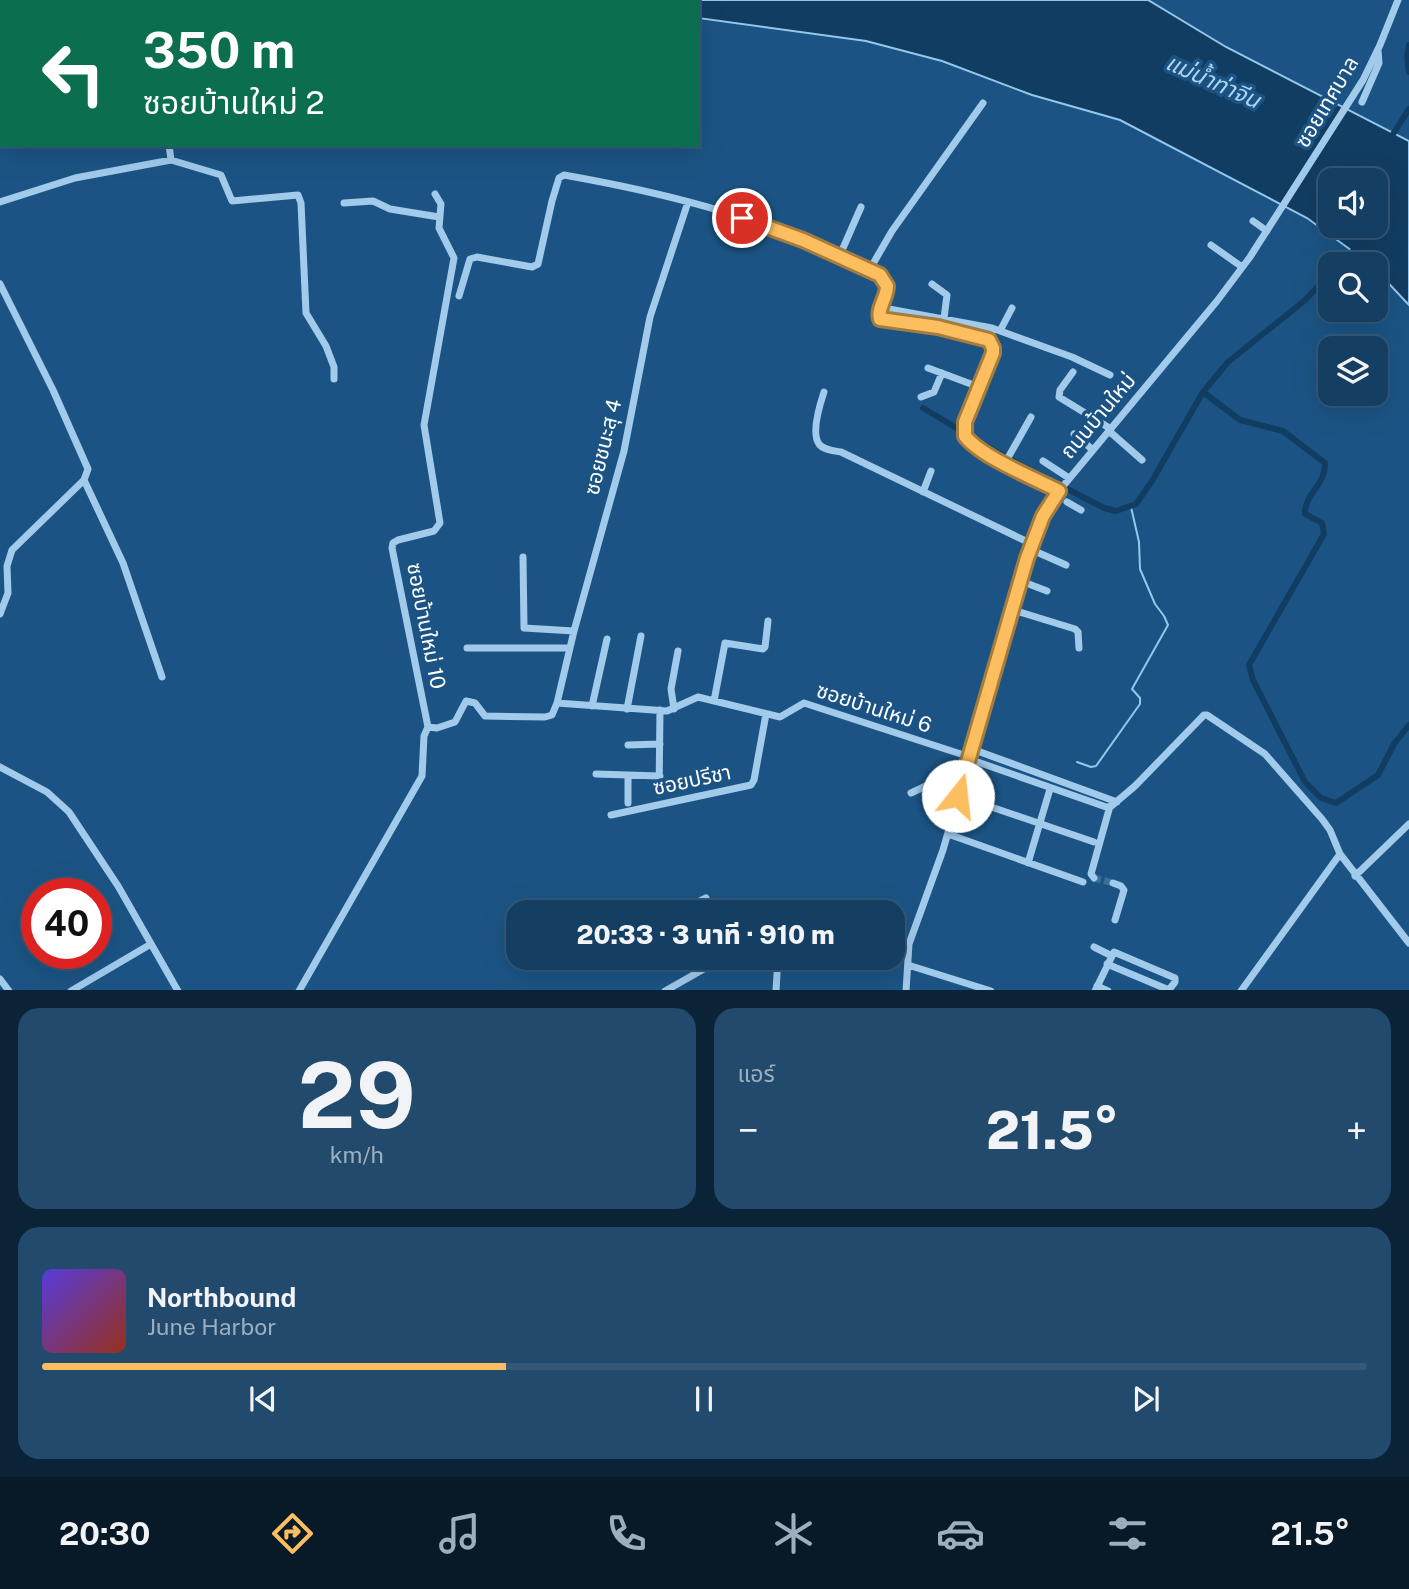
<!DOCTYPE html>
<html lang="th">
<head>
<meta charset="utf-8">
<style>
  :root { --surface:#143f63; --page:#214a6c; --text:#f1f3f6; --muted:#9dafbe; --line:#335878; --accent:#fcbe5e }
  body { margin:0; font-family:"Public Sans","Noto Sans Thai",sans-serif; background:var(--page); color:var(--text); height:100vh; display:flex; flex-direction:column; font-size:26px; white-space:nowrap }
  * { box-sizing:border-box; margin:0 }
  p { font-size:23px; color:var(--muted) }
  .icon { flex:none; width:38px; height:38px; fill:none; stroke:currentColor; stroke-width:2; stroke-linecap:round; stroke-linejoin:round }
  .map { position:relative; height:990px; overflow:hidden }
  .drawer { display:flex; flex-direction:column; gap:18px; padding:18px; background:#0b2336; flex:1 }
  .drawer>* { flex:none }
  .guide { position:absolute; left:0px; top:0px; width:700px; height:147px; box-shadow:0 7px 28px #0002,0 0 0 2px var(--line); background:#0b6e4f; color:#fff; overflow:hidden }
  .controls { position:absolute; left:1318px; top:168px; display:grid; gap:14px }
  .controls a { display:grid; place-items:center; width:70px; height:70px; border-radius:14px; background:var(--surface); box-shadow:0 7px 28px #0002,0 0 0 2px var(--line); font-size:35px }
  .speed { position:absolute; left:21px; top:878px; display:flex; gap:14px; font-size:35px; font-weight:700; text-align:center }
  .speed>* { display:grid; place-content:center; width:91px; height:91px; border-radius:50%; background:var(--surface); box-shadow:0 7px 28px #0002,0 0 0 2px var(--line); line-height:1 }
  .speed .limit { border:10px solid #d22; background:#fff; color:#111 }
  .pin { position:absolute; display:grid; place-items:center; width:60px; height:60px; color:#fff; margin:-30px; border:4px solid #fff; border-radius:50%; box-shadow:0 2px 7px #0007 }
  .me { position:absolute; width:77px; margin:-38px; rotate:16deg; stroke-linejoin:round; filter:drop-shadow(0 0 5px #0008) }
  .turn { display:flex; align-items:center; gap:24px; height:147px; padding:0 28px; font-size:32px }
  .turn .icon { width:91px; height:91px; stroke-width:2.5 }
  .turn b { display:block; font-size:49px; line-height:60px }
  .big { font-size:52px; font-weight:800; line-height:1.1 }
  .drawer .card { flex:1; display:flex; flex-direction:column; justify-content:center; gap:10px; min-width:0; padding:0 24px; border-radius:21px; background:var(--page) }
  .drawer .dial { align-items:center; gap:0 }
  .dial b { font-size:91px; line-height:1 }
  .song { display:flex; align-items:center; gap:21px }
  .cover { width:84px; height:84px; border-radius:10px; background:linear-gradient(135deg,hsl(250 70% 55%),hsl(10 70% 35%)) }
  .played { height:7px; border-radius:4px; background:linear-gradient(90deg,var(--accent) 35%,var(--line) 35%) }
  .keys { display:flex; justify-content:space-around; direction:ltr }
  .heat { display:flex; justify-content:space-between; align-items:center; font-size:38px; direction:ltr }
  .drawer .tiles { flex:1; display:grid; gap:18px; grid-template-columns:1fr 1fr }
  .card:last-child { grid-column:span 2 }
  .trip { position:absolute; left:506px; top:900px; width:399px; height:70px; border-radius:21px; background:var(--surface); box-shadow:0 7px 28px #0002,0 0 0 2px var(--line); font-weight:800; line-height:70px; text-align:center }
  .tab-bar { display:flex; height:112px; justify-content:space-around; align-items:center; background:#081928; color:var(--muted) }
  .tab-bar .icon { width:49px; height:49px }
  .tab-bar .active { color:var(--accent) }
  .tab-bar b { font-size:32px; color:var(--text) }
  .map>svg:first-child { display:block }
  .water { fill:#123d62; stroke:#94c7ed; stroke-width:2; fill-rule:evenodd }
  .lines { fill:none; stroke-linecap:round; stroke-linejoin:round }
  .stream { stroke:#94c7ed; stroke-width:2 }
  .canal { stroke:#123d62; stroke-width:6 }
  .minor-tunnel { stroke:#3d6e96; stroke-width:7; stroke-dasharray:7 3.5; stroke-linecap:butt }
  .minor { stroke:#a1caeb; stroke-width:7 }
  .route-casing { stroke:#a47c3d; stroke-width:18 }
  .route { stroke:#fcbe5e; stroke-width:12 }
  .labels { text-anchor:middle; stroke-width:7; stroke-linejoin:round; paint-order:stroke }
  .street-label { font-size:21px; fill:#fff; stroke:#1b5484 }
  .water-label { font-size:23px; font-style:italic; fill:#add4f3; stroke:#1b5484 }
</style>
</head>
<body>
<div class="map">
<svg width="1409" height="991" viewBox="0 0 1409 991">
  <rect width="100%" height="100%" fill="#1b5484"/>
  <path class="water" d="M 553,0 L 1148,0 L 1226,47 L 1409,141 L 1409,305 L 1376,270 L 1376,264 L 1370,264 L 1307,218 L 1120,120 L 1032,95 L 942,61 L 866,41 L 698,18 L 698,2 ZM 1330,180 L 1376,180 L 1376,226 L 1330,226 Z"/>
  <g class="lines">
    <path class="stream" d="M 1077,762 L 1091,767 L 1096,766 L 1140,704 L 1140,698 L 1132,689 L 1168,625 L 1164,616 L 1155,604 L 1140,569 L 1139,542 L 1131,507"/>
    <path class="canal" d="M 1409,45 L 1407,57 L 1409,72
      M 1390,139 L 1409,109
      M 1340,264 L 1358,246
      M 1203,392 L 1240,420 L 1283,431 L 1325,463 C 1326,485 1304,494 1305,514 L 1322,523 L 1324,534 L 1249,665 L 1253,680 L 1305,782 L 1321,798 L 1336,803 L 1378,775 L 1394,744 L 1409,725
      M 923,408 L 1000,454 L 1104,508 L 1116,511 L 1136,504 L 1152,481 L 1203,392 L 1228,362 L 1304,301 L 1330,274"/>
    <path class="minor-tunnel" d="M 1094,878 L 1113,883"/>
    <path class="minor" d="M 160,2 L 160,0
      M 1362,102 L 1379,63 L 1378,50
      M 169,145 L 171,160
      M 0,202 L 75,178 L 171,160 L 221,175 L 232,201 L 298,195 L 301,203 L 306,313 L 326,346 L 334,367 L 334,379
      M 344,203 L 373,201 L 390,209 L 439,217
      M 1253,221 L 1267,231
      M 1211,245 L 1242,267
      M 840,255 L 861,207
      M 870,269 L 892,231 L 983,103
      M 0,284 L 53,390 L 88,469 L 84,480 L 12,550 L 7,566 L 8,593 L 0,614
      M 932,284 L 947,295 L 944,318
      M 459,296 L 470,259 L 477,257 L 532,267 L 538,264 L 552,201 L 559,178 L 564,175 C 660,192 758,216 846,258 C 857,263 875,269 883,279 C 893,293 877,305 880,319 L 938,327 L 989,340 L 991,343 L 993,353 L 966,422 L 965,436 C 981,456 1034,478 1059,491
      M 889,309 L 992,328 L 991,343
      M 992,328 L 1072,357 L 1110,375
      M 1001,329 L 1012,308
      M 928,368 L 979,387
      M 1073,372 L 1060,390 L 1059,397 L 1111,429
      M 824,392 C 820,404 811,433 819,444 C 823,450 835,451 841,452 L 1032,544
      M 921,397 L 934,392 L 942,373
      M 1109,431 L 1142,460
      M 1074,434 L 1093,450
      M 1043,461 L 1069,478
      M 1005,463 L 1031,417
      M 84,480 L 123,563 L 162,677
      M 923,492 L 931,471
      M 1067,502 L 1081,510
      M 1030,549 L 1066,565
      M 523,557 L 524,628 L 574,631
      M 1021,581 L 1047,591
      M 1013,610 L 1075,629 L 1078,632 L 1079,648
      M 467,648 L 569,648
      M 714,701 L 725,643 L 763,649 L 765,647 L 768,621
      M 557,703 L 574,631 L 624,451 L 650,317 L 688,202
      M 592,706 L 607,639
      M 627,709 L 641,636
      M 674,709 L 671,689 L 678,651
      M 428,727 L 437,728 L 455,722 L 466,701 L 475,703 L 485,716 L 545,717 L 552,715 L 557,703 L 667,711 L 698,697 L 780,717 L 804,703 L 970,757
      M 628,745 L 660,744
      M 972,749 L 1117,802
      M 969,759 L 1109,808 L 1135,786 L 1204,715 L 1207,715 L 1265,754 L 1322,819 L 1330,830 L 1340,854 L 1409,943
      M 0,767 L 47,792 L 69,812 L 118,886 L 178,991
      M 596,774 L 660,776
      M 911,793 L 930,784 L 959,793
      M 659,794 L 660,710
      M 959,796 L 1094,842
      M 628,803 L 628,776
      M 611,815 L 751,785 L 754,780 L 766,714
      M 948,834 L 1083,882
      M 1028,863 L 1050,789
      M 1355,876 L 1409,824
      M 1094,878 L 1091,874 L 1110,806
      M 1113,883 L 1121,886 L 1124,890 L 1115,920
      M 693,912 L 698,902 L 706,898
      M 892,942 L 909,944
      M 1094,947 L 1110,955
      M 693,957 L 706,967
      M 1107,964 L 1169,990
      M 908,965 L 991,991
      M 0,979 L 9,991
      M 1097,986 L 1108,991
      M 71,991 L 151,944
      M 299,991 L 422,776 L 424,736 L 428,727 L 392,548 L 393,543 L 398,540 L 434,531 L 440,523 L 424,425 L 454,258 L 439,228 L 441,204 L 435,194
      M 665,991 L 725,957
      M 776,991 L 778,957
      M 906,991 L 909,944 L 943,850 L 1027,558 L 1043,516 L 1059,491 L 1217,301 L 1250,257 L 1363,80 L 1380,45 L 1398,0
      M 1095,991 L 1114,952 L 1175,978 L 1175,982 L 1168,991
      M 1241,991 L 1340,854"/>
  </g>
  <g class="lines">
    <defs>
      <path id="route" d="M 742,218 L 803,240 L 880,275 L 887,286 C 887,298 877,308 880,319 L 938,327 L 989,340 L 993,348 L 993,353 L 965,422 L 965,436 C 981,457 1034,478 1059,491 L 1043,516 L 1027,558 L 958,796"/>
    </defs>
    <use href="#route" class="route-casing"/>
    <use href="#route" class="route"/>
  </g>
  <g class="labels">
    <g class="street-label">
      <text transform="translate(1327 102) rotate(-59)" y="7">ซอยเทศบาล</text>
      <text transform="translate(1098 416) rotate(-50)" y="7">ถนนบ้านใหม่</text>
      <text transform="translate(603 447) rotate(-76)" y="7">ซอยชนะสุ 4</text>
      <text transform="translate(426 626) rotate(79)" y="7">ซอยบ้านใหม่ 10</text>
      <text transform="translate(874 708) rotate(18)" y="7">ซอยบ้านใหม่ 6</text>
      <text transform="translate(692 780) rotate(-12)" y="7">ซอยปรีชา</text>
    </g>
    <g class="water-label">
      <text transform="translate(1213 81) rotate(24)" y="8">แม่น้ำท่าจีน</text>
    </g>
  </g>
</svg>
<div class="controls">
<a><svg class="icon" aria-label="sound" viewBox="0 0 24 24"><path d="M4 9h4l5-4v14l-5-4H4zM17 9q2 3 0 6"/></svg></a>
<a><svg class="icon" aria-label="search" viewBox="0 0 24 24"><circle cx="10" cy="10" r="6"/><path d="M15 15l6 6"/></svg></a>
<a><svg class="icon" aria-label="layers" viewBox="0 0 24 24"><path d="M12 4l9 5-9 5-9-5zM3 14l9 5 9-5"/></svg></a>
</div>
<div class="speed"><div class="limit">40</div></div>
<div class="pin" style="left:742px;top:218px;background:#d93025"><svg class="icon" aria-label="arrive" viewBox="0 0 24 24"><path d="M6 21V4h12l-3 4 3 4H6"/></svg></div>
<svg class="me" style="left:958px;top:796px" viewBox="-20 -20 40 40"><circle r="19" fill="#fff"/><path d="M0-13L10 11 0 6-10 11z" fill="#fcbe5e"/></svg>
<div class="trip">20:33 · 3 นาที · 910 m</div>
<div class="guide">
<div class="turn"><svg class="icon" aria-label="left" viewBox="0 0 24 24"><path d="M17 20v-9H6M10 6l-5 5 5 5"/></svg><div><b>350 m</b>ซอยบ้านใหม่ 2</div></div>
</div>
</div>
<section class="drawer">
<div class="tiles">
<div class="card dial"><b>29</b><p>km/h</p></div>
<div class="card"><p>แอร์</p>
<div class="heat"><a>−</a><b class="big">21.5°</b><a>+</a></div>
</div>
<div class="card">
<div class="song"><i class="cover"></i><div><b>Northbound</b><p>June Harbor</p></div></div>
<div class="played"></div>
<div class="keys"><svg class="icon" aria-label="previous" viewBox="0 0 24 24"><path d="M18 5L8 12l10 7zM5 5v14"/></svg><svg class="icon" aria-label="pause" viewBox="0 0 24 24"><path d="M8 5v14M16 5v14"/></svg><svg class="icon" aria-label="next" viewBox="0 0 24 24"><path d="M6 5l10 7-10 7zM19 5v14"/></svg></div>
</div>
</div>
</section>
<nav class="tab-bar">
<b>20:30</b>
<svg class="icon active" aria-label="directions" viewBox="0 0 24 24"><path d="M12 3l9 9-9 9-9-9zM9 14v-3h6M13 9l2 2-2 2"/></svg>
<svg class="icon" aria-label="music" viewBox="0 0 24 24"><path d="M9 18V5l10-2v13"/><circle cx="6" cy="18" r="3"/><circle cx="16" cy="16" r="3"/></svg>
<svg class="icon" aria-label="phone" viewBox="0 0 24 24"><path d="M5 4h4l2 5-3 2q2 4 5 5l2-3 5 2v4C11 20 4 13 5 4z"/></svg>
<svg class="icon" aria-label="climate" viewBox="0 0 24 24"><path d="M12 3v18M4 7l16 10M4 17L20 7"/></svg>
<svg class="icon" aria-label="car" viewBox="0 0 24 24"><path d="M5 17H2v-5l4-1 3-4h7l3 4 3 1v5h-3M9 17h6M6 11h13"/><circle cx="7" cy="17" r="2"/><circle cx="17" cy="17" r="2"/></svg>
<svg class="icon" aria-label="filters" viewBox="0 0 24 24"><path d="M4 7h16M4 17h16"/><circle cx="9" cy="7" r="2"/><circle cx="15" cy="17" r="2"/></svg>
<b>21.5°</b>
</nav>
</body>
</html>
